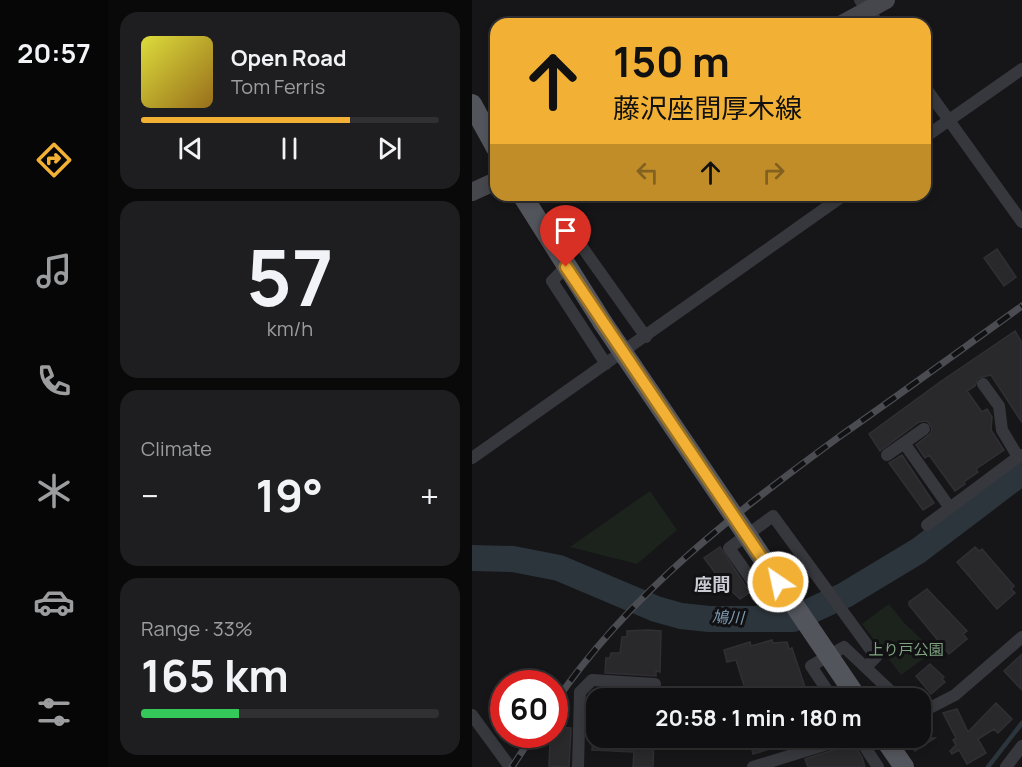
<!DOCTYPE html>
<html lang="en">
<head>
<meta charset="utf-8">
<style>
  :root { --surface:#101012; --page:#1e1e20; --text:#f1f3f6; --muted:#9c9d9f; --line:#303032; --accent:#f2b134 }
  body { margin:0; font-family:Manrope,"Noto Sans JP",sans-serif; background:var(--page); color:var(--text); height:100vh; display:flex; flex-direction:column; font-size:22px; white-space:nowrap }
  * { box-sizing:border-box; margin:0 }
  p { font-size:20px; color:var(--muted) }
  .icon { flex:none; width:33px; height:33px; fill:none; stroke:currentColor; stroke-width:2; stroke-linecap:round; stroke-linejoin:round }
  .map { position:relative; flex:1; overflow:hidden }
  .drawer { display:flex; flex-direction:column; gap:12px; padding:12px; background:#09090a; width:364px }
  .drawer>* { flex:none }
  .guide { position:absolute; left:18px; top:18px; width:441px; height:183px; border-radius:18px; box-shadow:0 3px 9px #0003,0 0 0 2px var(--line); background:#f2b134; color:#111; overflow:hidden }
  .speed { position:absolute; left:18px; top:670px; display:flex; gap:12px; font-size:30px; font-weight:700; text-align:center }
  .speed>* { display:grid; place-content:center; width:78px; height:78px; border-radius:50%; background:var(--surface); box-shadow:0 3px 9px #0003,0 0 0 2px var(--line); line-height:1 }
  .speed .limit { border:9px solid #d22; background:#fff; color:#111 }
  .pin { position:absolute; display:grid; place-items:center; width:51px; height:51px; color:#fff; margin:-62px -26px; border-radius:50% 50% 50% 0; rotate:-45deg; box-shadow:0 0 6px #0007 }
  .pin .icon { rotate:45deg }
  .me { position:absolute; width:66px; margin:-33px; rotate:326deg; stroke-linejoin:round; filter:drop-shadow(0 0 4px #0008) }
  .turn { display:flex; align-items:center; gap:21px; height:126px; padding:0 24px; font-size:27px }
  .turn .icon { width:78px; height:78px; stroke-width:2.5 }
  .turn b { display:block; font-size:42px; line-height:51px }
  .lanes { display:flex; align-items:center; height:57px; padding:0 24px; background:#0003; justify-content:center; gap:30px; direction:ltr }
  .lanes .off { opacity:.35 }
  .big { font-size:45px; font-weight:700; line-height:1.1 }
  .drawer .widget { flex:1; display:flex; flex-direction:column; justify-content:center; gap:9px; min-width:0; padding:0 21px; border-radius:18px; background:var(--page) }
  .drawer .dial { align-items:center; gap:0 }
  .dial b { font-size:78px; line-height:1 }
  .song { display:flex; align-items:center; gap:18px }
  .cover { width:72px; height:72px; border-radius:9px; background:linear-gradient(135deg,hsl(60 70% 55%),hsl(40 70% 35%)) }
  .played { height:6px; border-radius:3px; background:linear-gradient(90deg,var(--accent) 70%,var(--line) 70%) }
  .keys { display:flex; justify-content:space-around; direction:ltr }
  .heat { display:flex; justify-content:space-between; align-items:center; font-size:33px; direction:ltr }
  .charge { height:9px; border-radius:4px; background:linear-gradient(90deg,#34c759 33%,var(--line) 0) }
  .trip { position:absolute; left:114px; top:688px; width:345px; height:60px; border-radius:18px; background:var(--surface); box-shadow:0 3px 9px #0003,0 0 0 2px var(--line); font-weight:700; line-height:60px; text-align:center }
  main { display:flex; flex:1; min-height:0 }
  .tabs { display:flex; flex-direction:column; width:108px; justify-content:space-around; align-items:center; background:#060607; color:var(--muted) }
  .tabs .icon { width:42px; height:42px }
  .tabs .selected { color:var(--accent) }
  .tabs b { font-size:27px; color:var(--text) }
  .map>svg:first-child { display:block }
  .green { fill:#1c231d }
  .lines { fill:none; stroke-linecap:round; stroke-linejoin:round }
  .stream { stroke:#2c353c; stroke-width:4.5 }
  .river { stroke:#2c353c; stroke-width:26 }
  .building { fill:#29292c; stroke:#303034; stroke-width:1.5 }
  .street { stroke:#37383d; stroke-width:12 }
  .secondary { stroke:#45474d; stroke-width:18 }
  .primary { stroke:#53555c; stroke-width:20 }
  .rail-casing { stroke:#4a4c52; stroke-width:7 }
  .rail { stroke:#111113; stroke-width:4.5; stroke-dasharray:14; stroke-linecap:butt }
  .primary-bridge { stroke:#53555c; stroke-width:20 }
  .route-casing { stroke:#9d7322; stroke-width:15 }
  .route { stroke:#f2b134; stroke-width:10 }
  .labels { text-anchor:middle; stroke-width:6; stroke-linejoin:round; paint-order:stroke }
  .park-label { font-size:15px; fill:#7fa381; stroke:#111113 }
  .water-label { font-size:16px; font-style:italic; fill:#7f9bb3; stroke:#111113 }
  .quarter-label { font-size:18px; font-weight:bold; fill:#c9ccd4; stroke:#111113 }
</style>
</head>
<body>
<main>
<nav class="tabs">
<b>20:57</b>
<svg class="icon selected" aria-label="directions" viewBox="0 0 24 24"><path d="M12 3l9 9-9 9-9-9zM9 14v-3h6M13 9l2 2-2 2"/></svg>
<svg class="icon" aria-label="music" viewBox="0 0 24 24"><path d="M9 18V5l10-2v13"/><circle cx="6" cy="18" r="3"/><circle cx="16" cy="16" r="3"/></svg>
<svg class="icon" aria-label="phone" viewBox="0 0 24 24"><path d="M5 4h4l2 5-3 2q2 4 5 5l2-3 5 2v4C11 20 4 13 5 4z"/></svg>
<svg class="icon" aria-label="climate" viewBox="0 0 24 24"><path d="M12 3v18M4 7l16 10M4 17L20 7"/></svg>
<svg class="icon" aria-label="car" viewBox="0 0 24 24"><path d="M5 17H2v-5l4-1 3-4h7l3 4 3 1v5h-3M9 17h6M6 11h13"/><circle cx="7" cy="17" r="2"/><circle cx="17" cy="17" r="2"/></svg>
<svg class="icon" aria-label="filters" viewBox="0 0 24 24"><path d="M4 7h16M4 17h16"/><circle cx="9" cy="7" r="2"/><circle cx="15" cy="17" r="2"/></svg>
</nav>
<section class="drawer">
<div class="widget">
<div class="song"><i class="cover"></i><div><b>Open Road</b><p>Tom Ferris</p></div></div>
<div class="played"></div>
<div class="keys"><svg class="icon" aria-label="previous" viewBox="0 0 24 24"><path d="M18 5L8 12l10 7zM5 5v14"/></svg><svg class="icon" aria-label="pause" viewBox="0 0 24 24"><path d="M8 5v14M16 5v14"/></svg><svg class="icon" aria-label="next" viewBox="0 0 24 24"><path d="M6 5l10 7-10 7zM19 5v14"/></svg></div>
</div>
<div class="widget dial"><b>57</b><p>km/h</p></div>
<div class="widget"><p>Climate</p>
<div class="heat"><a>−</a><b class="big">19°</b><a>+</a></div>
</div>
<div class="widget"><p>Range · 33%</p><b class="big">165 km</b><div class="charge"></div></div>
</section>
<div class="map">
<svg width="550" height="767" viewBox="0 0 550 767">
  <rect width="100%" height="100%" fill="#161618"/>
  <path class="green" d="M 178,491 L 205,530 L 165,564 L 98,547 Z
    M 417,604 L 433,624 L 458,647 L 455,656 L 429,675 L 390,624 Z"/>
  <g class="lines">
    <path class="stream" d="M 516,767 L 550,723"/>
    <path class="river" d="M 0,558 L 41,559 L 87,568 L 184,609 L 209,616 L 237,619 L 321,619 L 373,595 L 446,551 L 550,472"/>
  </g>
  <path class="building" d="M 525,249 L 544,277 L 532,286 L 512,258 Z
    M 543,331 L 549,341 L 549,421 L 519,375 L 506,378 L 503,386 L 495,391 L 510,412 L 515,409 L 520,417 L 519,430 L 532,450 L 504,469 L 506,472 L 492,482 L 493,484 L 483,491 L 457,455 L 453,458 L 444,445 L 459,433 L 460,428 L 455,421 L 447,422 L 408,451 L 397,434 L 468,382 Z
    M 430,455 L 462,503 L 451,510 L 417,463 Z
    M 248,547 L 278,592 L 268,599 L 250,582 L 232,558 Z
    M 503,547 L 507,551 L 510,549 L 542,586 L 539,589 L 543,593 L 525,609 L 485,562 Z
    M 455,589 L 495,631 L 491,634 L 495,639 L 477,654 L 437,605 L 437,602 Z
    M 176,630 L 189,631 L 188,672 L 184,671 L 184,676 L 133,673 L 134,658 L 138,658 L 139,653 L 148,653 L 150,637 L 155,637 L 155,631 Z
    M 300,640 L 301,643 L 315,642 L 317,649 L 320,648 L 337,699 L 276,698 L 264,660 L 255,662 L 252,650 L 278,642 L 279,646 Z
    M 549,655 L 549,689 L 532,671 Z
    M 458,664 L 472,677 L 470,679 L 473,682 L 459,694 L 444,676 Z
    M 132,689 L 183,692 L 183,699 L 132,699 Z
    M 524,703 L 540,719 L 526,733 L 522,729 L 506,739 L 514,753 L 495,764 L 487,750 L 480,754 L 478,751 L 484,745 L 481,740 L 484,738 L 471,713 L 485,709 L 496,732 Z
    M 83,727 L 99,728 L 97,767 L 77,766 L 78,741 L 82,741 Z
    M 121,738 L 182,738 L 181,767 L 161,767 L 162,752 L 120,750 Z
    M 277,738 L 323,738 L 324,741 L 281,754 Z
    M 434,738 L 463,738 L 443,751 Z
    M 380,744 L 382,750 L 385,749 L 390,757 L 393,767 L 336,767 L 333,759 Z"/>
  <g class="lines">
    <path class="street" d="M 388,0 L 407,24
      M 453,87 L 550,222
      M 453,137 L 550,69
      M 75,237 L 98,230 L 174,337
      M 94,267 L 80,281 L 134,364
      M 511,384 L 527,406 L 530,430 L 546,457 L 550,455
      M 432,443 L 478,508
      M 415,455 L 452,429
      M 0,458 L 372,195
      M 455,525 L 546,457
      M 296,603 L 257,548 L 301,516 L 404,657 L 394,667
      M 361,699 L 339,666 L 372,647 L 427,699
      M 448,713 L 483,695 L 550,637
      M 0,715 L 38,767
      M 387,738 L 406,767
      M 106,767 L 108,692 L 120,680 L 183,684
      M 281,767 L 375,738
      M 534,767 L 550,746"/>
    <path class="secondary" d="M 370,24 L 414,0
      M 0,192 L 24,181"/>
    <path class="primary" d="M 0,104 L 24,148
      M 50,195 L 131,323
      M 412,738 L 432,767"/>
    <defs>
      <path id="rail" d="M 82,704 C 158,592 264,512 371,434 C 431,392 490,349 550,306
        M 40,767 L 61,735"/>
    </defs>
    <use href="#rail" class="rail-casing"/>
    <use href="#rail" class="rail"/>
    <path class="primary-bridge" d="M 131,323 L 386,699"/>
  </g>
  <g class="lines">
    <defs>
      <path id="route" d="M 94,267 L 306,582"/>
    </defs>
    <use href="#route" class="route-casing"/>
    <use href="#route" class="route"/>
  </g>
  <g class="labels">
    <g class="park-label">
      <text x="434" y="655">上り戸公園</text>
    </g>
    <g class="water-label">
      <text transform="translate(256 617) rotate(2)" y="6">鳩川</text>
    </g>
    <g class="quarter-label">
      <text x="240" y="591">座間</text>
    </g>
  </g>
</svg>
<div class="speed"><div class="limit">60</div></div>
<div class="pin" style="left:94px;top:267px;background:#d93025"><svg class="icon" aria-label="arrive" viewBox="0 0 24 24"><path d="M6 21V4h12l-3 4 3 4H6"/></svg></div>
<svg class="me" style="left:306px;top:582px" viewBox="-20 -20 40 40"><circle r="17" fill="#f2b134" stroke="#fff" stroke-width="3"/><path d="M0-11L8 9 0 5-8 9z" fill="#fff"/></svg>
<div class="trip">20:58 · 1 min · 180 m</div>
<div class="guide">
<div class="turn"><svg class="icon" aria-label="ahead" viewBox="0 0 24 24"><path d="M12 20V5M6 11l6-6 6 6"/></svg><div><b>150 m</b>藤沢座間厚木線</div></div>
<div class="lanes"><svg class="icon off" aria-label="left" viewBox="0 0 24 24"><path d="M17 20v-9H6M10 6l-5 5 5 5"/></svg><svg class="icon" aria-label="ahead" viewBox="0 0 24 24"><path d="M12 20V5M6 11l6-6 6 6"/></svg><svg class="icon off" aria-label="right" viewBox="0 0 24 24"><path d="M7 20v-9h11M14 6l5 5-5 5"/></svg></div>
</div>
</div>
</main>
</body>
</html>
